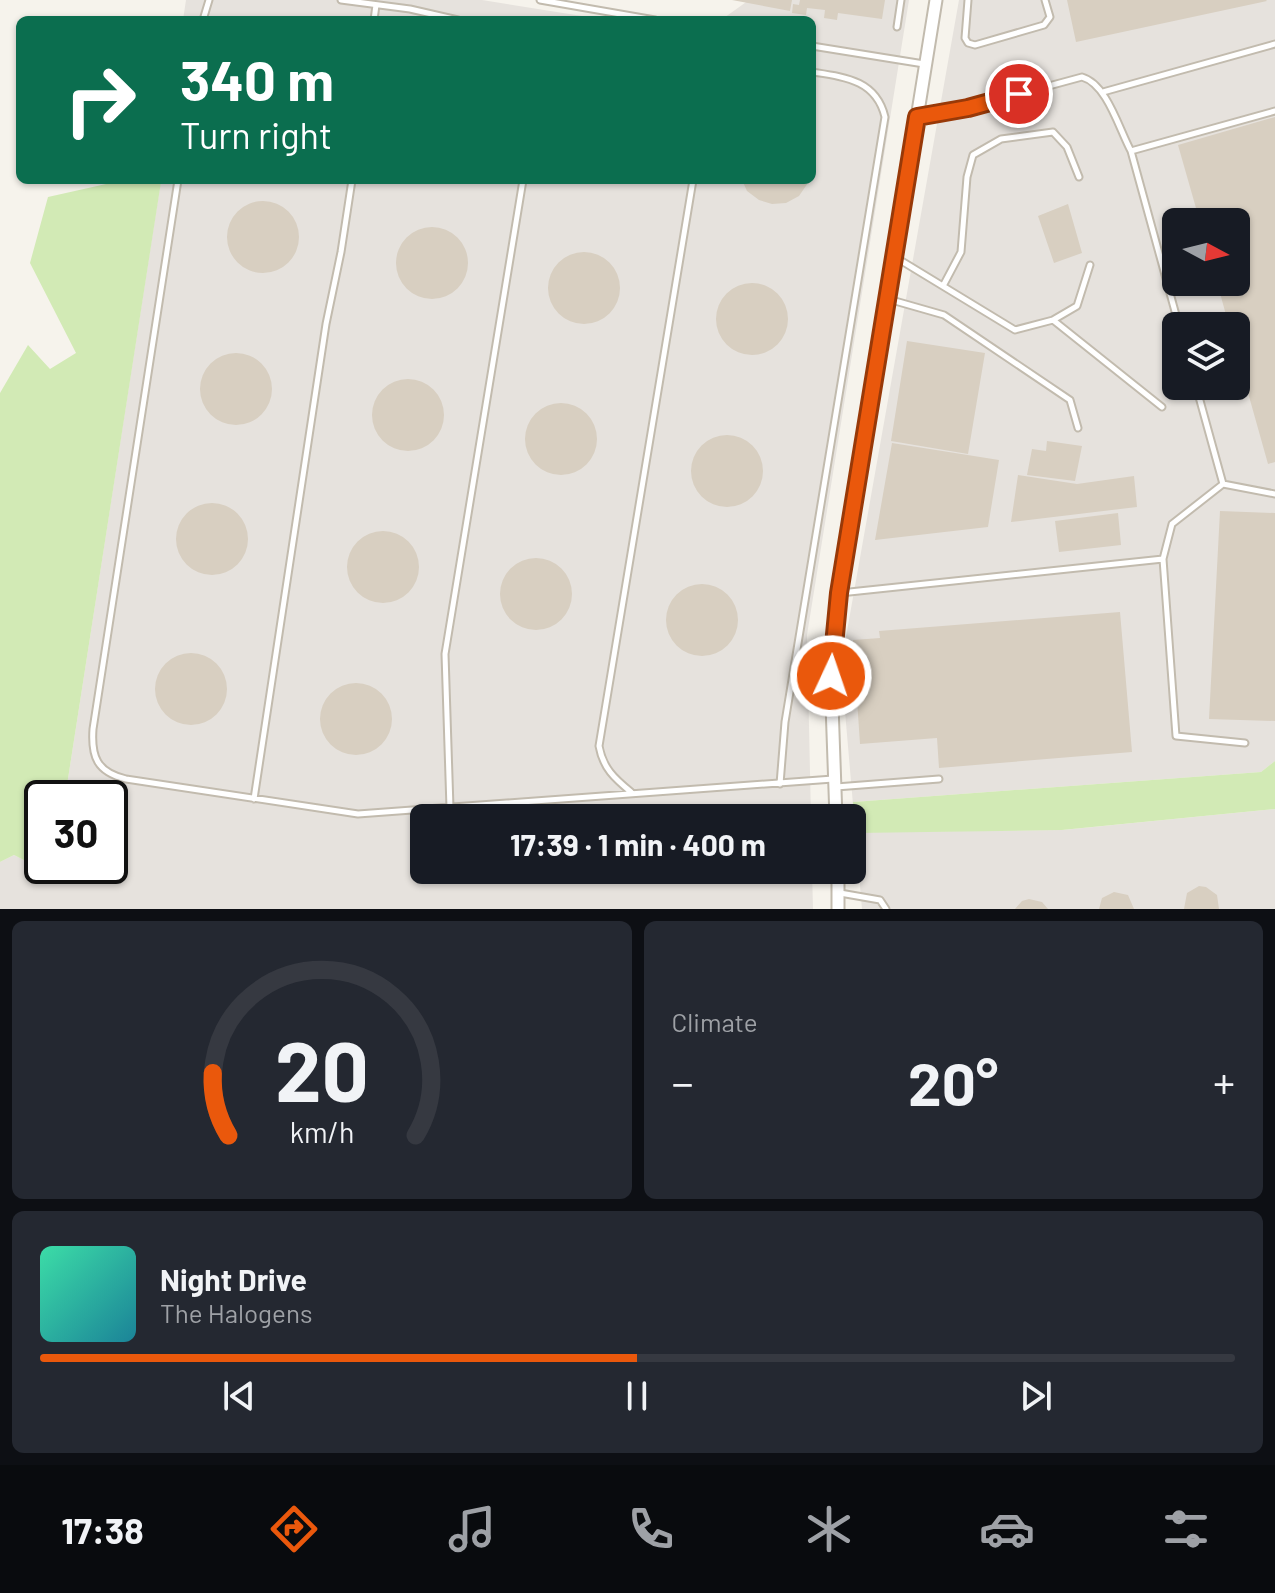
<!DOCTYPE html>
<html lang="en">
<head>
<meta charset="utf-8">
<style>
  :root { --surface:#171b24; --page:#242831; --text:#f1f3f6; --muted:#9ea1a6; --line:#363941; --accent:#ea580c }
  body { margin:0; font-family:Barlow,sans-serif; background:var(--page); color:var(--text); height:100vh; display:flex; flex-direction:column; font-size:30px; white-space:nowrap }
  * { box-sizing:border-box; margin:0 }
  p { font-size:26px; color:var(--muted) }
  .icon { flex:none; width:44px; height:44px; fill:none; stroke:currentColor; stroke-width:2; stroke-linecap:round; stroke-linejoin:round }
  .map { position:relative; height:909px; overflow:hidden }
  .details { display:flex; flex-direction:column; gap:12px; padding:12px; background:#0d0f14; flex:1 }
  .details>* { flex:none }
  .banner { position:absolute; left:16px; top:16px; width:800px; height:168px; border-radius:12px; box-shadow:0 2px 6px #0004; background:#0b6e4f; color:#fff; overflow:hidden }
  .needle { width:52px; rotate:97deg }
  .fabs { position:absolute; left:1162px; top:208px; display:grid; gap:16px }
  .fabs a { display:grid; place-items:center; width:88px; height:88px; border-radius:12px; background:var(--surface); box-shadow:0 2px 6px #0004; font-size:40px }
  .speed { position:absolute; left:24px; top:780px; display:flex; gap:16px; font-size:40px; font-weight:700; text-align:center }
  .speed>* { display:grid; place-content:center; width:104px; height:104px; border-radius:50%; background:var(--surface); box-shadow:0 2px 6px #0004; line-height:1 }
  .speed .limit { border:4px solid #111; border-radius:12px; background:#fff; color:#111 }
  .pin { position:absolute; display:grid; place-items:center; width:68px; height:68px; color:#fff; margin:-34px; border:4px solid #fff; border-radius:50%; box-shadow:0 2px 8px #0007 }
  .me { position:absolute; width:88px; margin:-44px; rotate:3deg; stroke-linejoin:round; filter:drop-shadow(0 0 6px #0008) }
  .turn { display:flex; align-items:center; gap:28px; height:168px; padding:0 32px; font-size:36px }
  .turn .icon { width:104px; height:104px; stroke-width:2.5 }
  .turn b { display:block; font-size:56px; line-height:68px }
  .big { font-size:60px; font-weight:700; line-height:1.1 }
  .details .widget { flex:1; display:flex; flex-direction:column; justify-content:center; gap:12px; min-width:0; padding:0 28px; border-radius:12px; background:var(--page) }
  .details .dial { align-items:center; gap:0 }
  .dial svg { height:208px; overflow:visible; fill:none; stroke:var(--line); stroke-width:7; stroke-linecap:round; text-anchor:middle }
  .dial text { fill:var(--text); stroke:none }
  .song { display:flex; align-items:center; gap:24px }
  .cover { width:96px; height:96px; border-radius:12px; background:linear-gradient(135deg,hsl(160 70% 55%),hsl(190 70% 35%)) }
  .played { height:8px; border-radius:4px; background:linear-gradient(90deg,var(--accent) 50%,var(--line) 50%) }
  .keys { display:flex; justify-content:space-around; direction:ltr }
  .heat { display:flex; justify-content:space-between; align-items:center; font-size:44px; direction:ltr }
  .details .tiles { flex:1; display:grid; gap:12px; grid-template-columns:1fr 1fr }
  .widget:last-child { grid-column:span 2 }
  .trip { position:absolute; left:410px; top:804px; width:456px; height:80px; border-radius:12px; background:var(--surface); box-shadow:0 2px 6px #0004; font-weight:700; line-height:80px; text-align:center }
  .menu { display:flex; height:128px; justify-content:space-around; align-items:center; background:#090b0e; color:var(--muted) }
  .menu .icon { width:56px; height:56px }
  .menu .selected { color:var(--accent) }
  .menu b { font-size:36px; color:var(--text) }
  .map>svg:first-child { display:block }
  .industrial { fill:#e6e2dd; fill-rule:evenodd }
  .green { fill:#d2eab5 }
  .building { fill:#d8cfc1 }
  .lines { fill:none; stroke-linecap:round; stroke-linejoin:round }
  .service-casing { stroke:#c2bbae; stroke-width:9 }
  .minor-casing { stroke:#c2bbae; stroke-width:15 }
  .service { stroke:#fff; stroke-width:5 }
  .minor { stroke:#fff; stroke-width:11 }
  .route-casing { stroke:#983908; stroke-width:20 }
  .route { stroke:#ea580c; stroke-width:14 }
</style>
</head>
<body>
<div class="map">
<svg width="1275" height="909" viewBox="0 0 1275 909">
  <rect width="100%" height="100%" fill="#f6f3ec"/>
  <path class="industrial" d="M 186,0 L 482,0 L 607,20 L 183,20 Z
    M 749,0 L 909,0 L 807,635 L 811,818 L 424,818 L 424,870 L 812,870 L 813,909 L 0,909 L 0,862 L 14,855 L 53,875 L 55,866 L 110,866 L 110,798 L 65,798 L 161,180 L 812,180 L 812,20 L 721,20 Z
    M 959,0 L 1275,0 L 1275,761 L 1261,772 L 853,802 L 856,832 L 1063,830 L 1275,809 L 1275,909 L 862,909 L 841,665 ZM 1176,222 L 1236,222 L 1236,282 L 1176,282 ZM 1176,326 L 1236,326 L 1236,386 L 1176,386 Z"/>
  <path class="green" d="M 115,182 L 161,182 L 65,798 L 42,798 L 42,866 L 55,866 L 53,875 L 14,855 L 0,862 L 0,393 L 28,345 L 50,369 L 76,353 L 30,263 L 48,197 Z
    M 1275,761 L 1275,809 L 1062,830 L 856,833 L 853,802 L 1261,772 Z"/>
  <path class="building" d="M 732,0 L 792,0 L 790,11 Z
    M 800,0 L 885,0 L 882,19 L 838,13 L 837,20 L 824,18 L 825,10 L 807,8 L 806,15 L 792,13 L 793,4 L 799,5 Z
    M 1067,0 L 1266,0 L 1267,1 L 1076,42 Z
    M 1275,117 L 1275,462 L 1268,464 L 1236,350 L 1236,326 L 1229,326 L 1217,282 L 1236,282 L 1236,222 L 1200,222 L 1178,145 Z
    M 742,180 L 810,180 L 799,196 L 786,203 L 772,204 L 759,200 L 747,191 Z
    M227 237a36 36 0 1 1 72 0a36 36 0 1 1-72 0Z
    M 1068,204 L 1082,253 L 1054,263 L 1038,216 Z
    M396 263a36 36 0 1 1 72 0a36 36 0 1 1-72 0Z
    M548 288a36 36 0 1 1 72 0a36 36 0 1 1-72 0Z
    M716 319a36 36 0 1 1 72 0a36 36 0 1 1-72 0Z
    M 907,341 L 985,353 L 968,454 L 891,441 Z
    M200 389a36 36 0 1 1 72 0a36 36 0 1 1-72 0Z
    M372 415a36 36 0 1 1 72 0a36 36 0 1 1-72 0Z
    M525 439a36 36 0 1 1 72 0a36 36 0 1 1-72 0Z
    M691 471a36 36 0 1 1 72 0a36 36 0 1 1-72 0Z
    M 1047,441 L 1082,446 L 1075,481 L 1027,475 L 1032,449 L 1046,451 Z
    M 892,443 L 999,460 L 988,527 L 875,540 Z
    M 1018,475 L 1077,484 L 1134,476 L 1137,507 L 1011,522 Z
    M176 539a36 36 0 1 1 72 0a36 36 0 1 1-72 0Z
    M 1220,511 L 1275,513 L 1275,721 L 1209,719 Z
    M 1118,513 L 1121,545 L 1059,552 L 1055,521 Z
    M347 567a36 36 0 1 1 72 0a36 36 0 1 1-72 0Z
    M500 594a36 36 0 1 1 72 0a36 36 0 1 1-72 0Z
    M666 620a36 36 0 1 1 72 0a36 36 0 1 1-72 0Z
    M 1120,612 L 1132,752 L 939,768 L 937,738 L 860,744 L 853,640 L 880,638 L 879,631 Z
    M155 689a36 36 0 1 1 72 0a36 36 0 1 1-72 0Z
    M320 719a36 36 0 1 1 72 0a36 36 0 1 1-72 0Z
    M 1199,886 L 1206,887 L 1217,895 L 1219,909 L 1184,909 L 1187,893 Z
    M 1114,892 L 1128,895 L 1134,909 L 1099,909 L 1102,898 Z
    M 1029,899 L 1042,902 L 1048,909 L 1015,909 L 1022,901 Z"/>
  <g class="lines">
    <defs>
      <path id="service" d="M 341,0 L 410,9 L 458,20
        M 540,0 L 655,20
        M 968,0 L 965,38 L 968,43 L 975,45 L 1044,25 L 1050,17 L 1045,0
        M 203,20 L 209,0
        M 374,20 L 376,5
        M 897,27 L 901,0
        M 812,46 L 924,64
        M 1103,92 L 1275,44
        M 918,117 L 968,108 L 1082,77 C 1107,84 1119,129 1131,151
        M 178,180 L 93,729 C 91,757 97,772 126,779 L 358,814 L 833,779
        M 895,257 L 1015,330 L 1053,320 L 1162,407
        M 943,286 L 961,252 L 967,177 L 973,155 L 1001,139 L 1053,132 L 1067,147 L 1079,177
        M 888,299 L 944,315 L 1070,400 L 1078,428
        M 1053,320 L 1077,306 L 1090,265
        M 1179,326 L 1131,151 L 1275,111
        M 1196,386 L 1223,484
        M 840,593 L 1163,559
        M 1245,743 L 1176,736 L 1163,559 L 1172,524 L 1223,484 L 1275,494
        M 780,784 L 785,722 L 885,117 C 876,80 845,77 812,72
        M 836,787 L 939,779
        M 631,792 C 614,778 603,768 599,746 L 693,180
        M 254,799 L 326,324 L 341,252 L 352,180
        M 450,808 L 445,654 L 523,180
        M 840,893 L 880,900 L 886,909"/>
      <path id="minor" d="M 836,818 L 831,676 L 834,633 L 936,0
        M 838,909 L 838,870"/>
    </defs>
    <use href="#service" class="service-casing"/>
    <use href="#minor" class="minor-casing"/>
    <use href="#service" class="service"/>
    <use href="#minor" class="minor"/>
  </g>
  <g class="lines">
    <defs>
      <path id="route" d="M 831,676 L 839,593 L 917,117 L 968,108 L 1019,94"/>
    </defs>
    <use href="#route" class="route-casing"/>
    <use href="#route" class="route"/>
  </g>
</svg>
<div class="fabs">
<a><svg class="needle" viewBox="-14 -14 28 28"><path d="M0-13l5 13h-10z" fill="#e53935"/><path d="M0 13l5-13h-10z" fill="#9ea1a6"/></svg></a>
<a><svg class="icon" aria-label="layers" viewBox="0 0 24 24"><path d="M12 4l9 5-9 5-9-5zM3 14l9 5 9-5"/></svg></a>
</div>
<div class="speed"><div class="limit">30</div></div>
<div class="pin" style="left:1019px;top:94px;background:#d93025"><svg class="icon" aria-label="arrive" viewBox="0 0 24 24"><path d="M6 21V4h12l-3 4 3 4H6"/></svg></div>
<svg class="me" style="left:831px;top:676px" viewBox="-20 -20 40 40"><circle r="17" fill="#ea580c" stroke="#fff" stroke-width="3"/><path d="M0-11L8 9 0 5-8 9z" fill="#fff"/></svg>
<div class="trip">17:39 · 1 min · 400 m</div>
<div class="banner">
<div class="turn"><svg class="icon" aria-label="right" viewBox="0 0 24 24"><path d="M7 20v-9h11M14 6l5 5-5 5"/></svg><div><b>340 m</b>Turn right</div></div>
</div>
</div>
<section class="details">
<div class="tiles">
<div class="widget dial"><svg viewBox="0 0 100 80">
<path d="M14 69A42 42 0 1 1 86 69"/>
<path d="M14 69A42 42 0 0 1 8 45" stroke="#ea580c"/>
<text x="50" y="56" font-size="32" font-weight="700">20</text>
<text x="50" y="72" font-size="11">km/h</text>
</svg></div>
<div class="widget"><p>Climate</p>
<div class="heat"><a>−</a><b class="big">20°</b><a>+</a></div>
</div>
<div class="widget">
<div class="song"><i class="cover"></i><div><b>Night Drive</b><p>The Halogens</p></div></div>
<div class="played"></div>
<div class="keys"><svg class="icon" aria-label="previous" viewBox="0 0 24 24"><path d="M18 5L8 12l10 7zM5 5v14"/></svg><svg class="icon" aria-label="pause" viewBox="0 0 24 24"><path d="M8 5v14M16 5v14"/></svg><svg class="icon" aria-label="next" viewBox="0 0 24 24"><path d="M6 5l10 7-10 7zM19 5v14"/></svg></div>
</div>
</div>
</section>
<nav class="menu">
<b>17:38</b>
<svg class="icon selected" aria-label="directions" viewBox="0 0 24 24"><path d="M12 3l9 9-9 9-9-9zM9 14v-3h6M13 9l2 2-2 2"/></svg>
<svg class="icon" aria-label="music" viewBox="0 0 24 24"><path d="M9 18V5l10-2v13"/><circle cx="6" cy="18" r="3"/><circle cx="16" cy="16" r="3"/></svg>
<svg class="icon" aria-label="phone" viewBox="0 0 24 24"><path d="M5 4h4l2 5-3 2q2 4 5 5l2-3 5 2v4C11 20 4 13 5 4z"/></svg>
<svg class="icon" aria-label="climate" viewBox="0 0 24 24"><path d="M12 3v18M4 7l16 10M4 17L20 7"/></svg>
<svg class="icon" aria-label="car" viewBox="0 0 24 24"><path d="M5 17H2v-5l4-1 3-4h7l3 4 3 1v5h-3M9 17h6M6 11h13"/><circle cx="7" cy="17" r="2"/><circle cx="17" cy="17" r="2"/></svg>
<svg class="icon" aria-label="filters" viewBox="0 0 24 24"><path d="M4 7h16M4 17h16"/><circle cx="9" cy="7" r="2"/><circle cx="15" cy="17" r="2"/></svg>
</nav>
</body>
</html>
